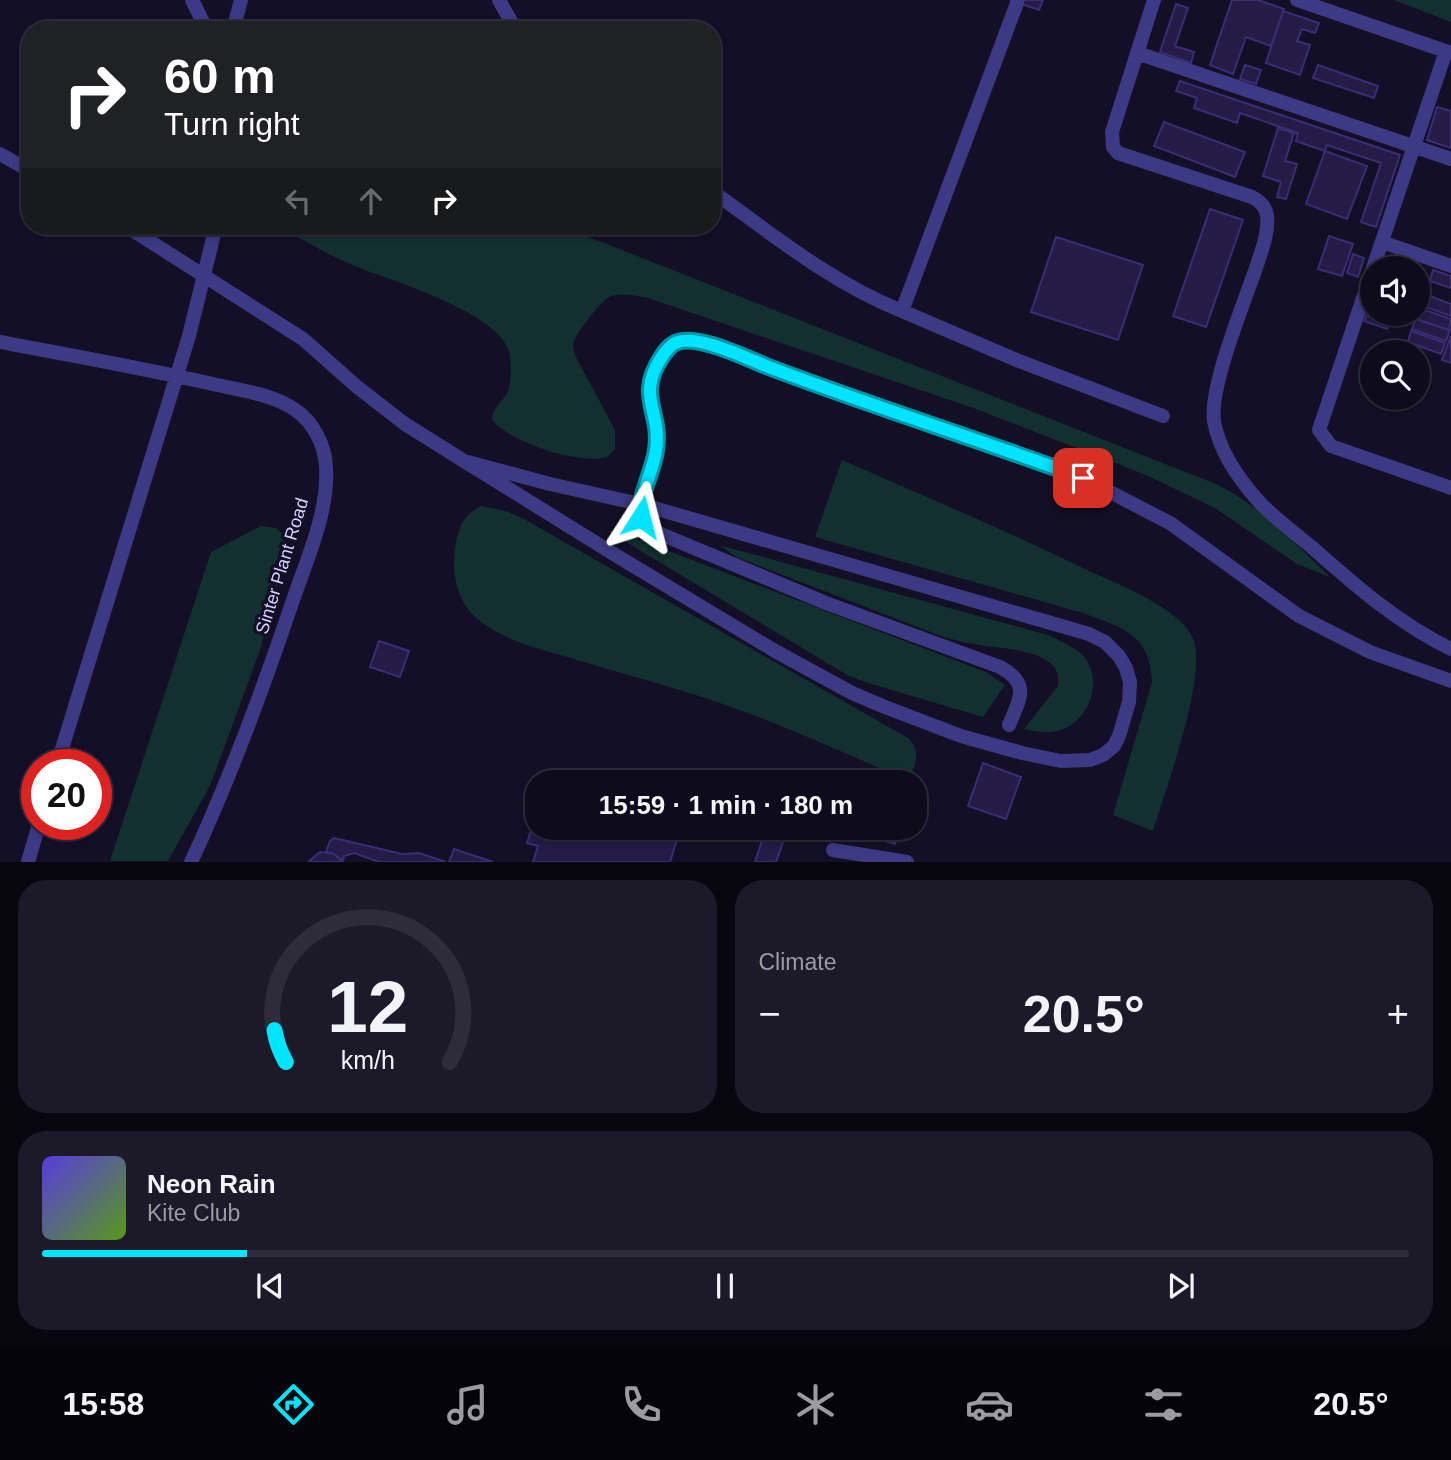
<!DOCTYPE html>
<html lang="en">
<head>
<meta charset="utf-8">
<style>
  :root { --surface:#0e0b1c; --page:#1c1929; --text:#f1f3f6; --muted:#9b9ba3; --line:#2e2b3b; --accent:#00e5ff }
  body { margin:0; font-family:Arial,sans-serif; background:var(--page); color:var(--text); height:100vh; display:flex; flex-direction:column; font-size:26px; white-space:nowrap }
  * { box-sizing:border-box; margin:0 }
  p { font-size:23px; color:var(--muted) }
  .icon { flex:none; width:38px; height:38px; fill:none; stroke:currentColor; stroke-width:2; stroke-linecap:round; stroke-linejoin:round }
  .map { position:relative; height:862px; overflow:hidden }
  .panel { display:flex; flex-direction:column; gap:18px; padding:18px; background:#08060f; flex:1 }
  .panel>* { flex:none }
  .top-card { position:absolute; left:21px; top:21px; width:700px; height:214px; border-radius:28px; box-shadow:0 4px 10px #0003,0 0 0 2px var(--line); background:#202124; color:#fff; overflow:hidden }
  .fabs { position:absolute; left:1360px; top:256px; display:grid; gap:14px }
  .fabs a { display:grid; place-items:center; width:70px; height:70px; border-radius:50%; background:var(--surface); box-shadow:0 4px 10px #0003,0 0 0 2px var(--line); font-size:35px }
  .speed { position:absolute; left:21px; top:749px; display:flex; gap:14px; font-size:35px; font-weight:700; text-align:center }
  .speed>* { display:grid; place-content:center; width:91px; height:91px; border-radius:50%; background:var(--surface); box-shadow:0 4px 10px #0003,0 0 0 2px var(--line); line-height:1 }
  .speed .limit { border:10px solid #d22; background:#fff; color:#111 }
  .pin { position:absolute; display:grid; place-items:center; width:60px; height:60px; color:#fff; margin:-30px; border-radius:14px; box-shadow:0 4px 10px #0006 }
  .me { position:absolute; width:77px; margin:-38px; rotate:9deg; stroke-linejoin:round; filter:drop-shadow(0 0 5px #0008) }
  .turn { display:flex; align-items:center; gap:24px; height:147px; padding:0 28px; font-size:32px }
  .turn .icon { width:91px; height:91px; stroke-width:2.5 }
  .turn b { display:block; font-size:49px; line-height:60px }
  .lanes { display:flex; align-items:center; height:66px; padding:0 28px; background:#0003; justify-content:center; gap:35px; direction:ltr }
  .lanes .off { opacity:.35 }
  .big { font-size:52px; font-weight:700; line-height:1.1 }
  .panel .card { flex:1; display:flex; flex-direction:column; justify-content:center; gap:10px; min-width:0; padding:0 24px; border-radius:28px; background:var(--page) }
  .panel .dial { align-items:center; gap:0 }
  .dial svg { height:182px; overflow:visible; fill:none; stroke:var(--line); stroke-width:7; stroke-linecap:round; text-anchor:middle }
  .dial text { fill:var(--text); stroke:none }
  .song { display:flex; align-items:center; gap:21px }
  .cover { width:84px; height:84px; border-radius:10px; background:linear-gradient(135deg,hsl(250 70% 55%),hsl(90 70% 35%)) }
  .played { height:7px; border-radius:4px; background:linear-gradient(90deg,var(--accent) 15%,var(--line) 15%) }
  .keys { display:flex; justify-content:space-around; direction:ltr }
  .heat { display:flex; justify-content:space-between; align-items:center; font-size:38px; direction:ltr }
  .panel .tiles { flex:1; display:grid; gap:18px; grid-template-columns:1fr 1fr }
  .card:last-child { grid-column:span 2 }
  .trip { position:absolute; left:525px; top:770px; width:402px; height:70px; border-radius:28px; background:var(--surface); box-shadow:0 4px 10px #0003,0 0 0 2px var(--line); font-weight:700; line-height:70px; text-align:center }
  .tab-bar { display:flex; height:112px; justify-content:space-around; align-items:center; background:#06040b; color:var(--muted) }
  .tab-bar .icon { width:49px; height:49px }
  .tab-bar .on { color:var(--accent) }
  .tab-bar b { font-size:32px; color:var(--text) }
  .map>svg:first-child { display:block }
  .green { fill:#12302f }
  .building { fill:#241b47; stroke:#3b2d73; stroke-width:2 }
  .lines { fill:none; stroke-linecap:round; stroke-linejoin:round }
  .lane { stroke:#3d3a85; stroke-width:14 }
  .route-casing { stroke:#0095a6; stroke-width:18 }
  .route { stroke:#00e5ff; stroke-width:12 }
  .labels { text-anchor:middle; stroke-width:7; stroke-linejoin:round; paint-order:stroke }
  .street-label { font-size:18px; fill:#d9d4ff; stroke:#130f26 }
</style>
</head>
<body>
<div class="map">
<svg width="1451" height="862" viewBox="0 0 1451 862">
  <rect width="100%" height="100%" fill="#130f26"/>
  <path class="green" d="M 1394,0 L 1451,0 L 1451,22 Z
    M 278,226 L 561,226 L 1216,484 C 1261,506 1295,543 1330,577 L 1297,564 L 1215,508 L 1146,475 L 976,409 L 648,298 C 636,296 622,292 609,297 C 601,301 578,331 574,341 C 572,346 574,352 576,357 L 615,430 L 615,449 L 607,457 C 579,465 511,443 492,420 C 492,408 502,403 507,393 C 512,383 511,366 510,355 C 503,313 391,281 355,266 C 328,255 303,240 278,226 Z
    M 842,460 C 924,496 1005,530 1085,569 C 1115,583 1152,597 1178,619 C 1186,626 1193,635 1195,645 C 1203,689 1167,785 1153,831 L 1113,815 L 1152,682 C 1150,634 1123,628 1083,613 L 815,537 Z
    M 481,506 L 506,511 L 524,519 L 908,738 C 922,751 915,765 909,781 C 840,751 773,720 702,697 C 659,683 616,672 574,659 C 542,650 507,642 480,621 C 458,605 451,575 455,549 C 458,530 462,515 481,506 Z
    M 261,526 L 276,528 L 284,535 L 278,581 L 260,650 L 210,786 L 168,861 L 110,861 L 211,552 Z
    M 606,530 L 637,539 L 986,672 L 1005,685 L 983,717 L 868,683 L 847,675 Z
    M 719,545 L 1048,635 C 1060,641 1076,647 1085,658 C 1103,682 1089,721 1061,730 C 1048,734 1036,732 1024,729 L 1058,686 C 1065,649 1002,649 979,645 C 966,643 954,640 941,636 L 736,557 Z"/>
  <path class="building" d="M 1010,0 L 1043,0 L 1039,10 Z
    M 1232,0 L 1258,0 L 1284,9 L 1271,46 L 1246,37 L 1233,74 L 1210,65 Z
    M 1176,4 L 1188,8 L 1175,46 L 1194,52 L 1191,63 L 1160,52 Z
    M 1283,11 L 1319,23 L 1315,33 L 1302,29 L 1297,41 L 1310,45 L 1300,75 L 1266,63 Z
    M 1245,65 L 1261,70 L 1256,84 L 1240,79 Z
    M 1318,65 L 1378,86 L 1374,98 L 1313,78 Z
    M 1180,81 L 1400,155 L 1376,227 L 1361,222 L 1381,163 L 1327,145 L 1325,151 L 1296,141 L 1298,133 L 1240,113 L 1237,123 L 1194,108 L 1197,98 L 1176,91 Z
    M 1437,107 L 1451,111 L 1451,148 L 1427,140 Z
    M 1164,122 L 1245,152 L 1235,177 L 1154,146 Z
    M 1278,128 L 1294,133 L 1285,161 L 1297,164 L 1286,199 L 1277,197 L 1281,182 L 1263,176 Z
    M 1325,151 L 1367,166 L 1347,219 L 1306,204 Z
    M 1210,209 L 1243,220 L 1206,327 L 1173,316 Z
    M 1329,236 L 1353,244 L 1342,276 L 1318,269 Z
    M 1056,237 L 1143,265 L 1118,340 L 1031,312 Z
    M 1353,254 L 1364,258 L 1358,277 L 1347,273 Z
    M 1433,270 L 1451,276 L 1451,288 L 1430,281 Z
    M 1424,294 L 1451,304 L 1451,316 L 1420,305 Z
    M 1371,305 L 1372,313 L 1393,313 L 1387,329 L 1364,321 Z
    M 1419,308 L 1451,319 L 1449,330 L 1415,319 Z
    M 1416,319 L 1450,330 L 1446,341 L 1412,329 Z
    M 1411,331 L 1445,343 L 1441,354 L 1408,342 Z
    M 1451,336 L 1451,363 L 1442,360 Z
    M 379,641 L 409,651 L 400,677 L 370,667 Z
    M 983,763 L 1021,777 L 1006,819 L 968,806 Z
    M 537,811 L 537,828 L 661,828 L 679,833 L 670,862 L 533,862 L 538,846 L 527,843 Z
    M 766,828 L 788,828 L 776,862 L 755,862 Z
    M 861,828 L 900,828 L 895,844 L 859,833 Z
    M 334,838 L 402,854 L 419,853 L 446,862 L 379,862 L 354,853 L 344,856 L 343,861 L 334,854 L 326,852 L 330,841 Z
    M 454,849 L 493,862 L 449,862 Z
    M 320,852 L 334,854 L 343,862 L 308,862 Z"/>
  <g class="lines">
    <path class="lane" d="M 192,0 L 207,30
      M 499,0 L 516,30
      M 1154,0 L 1112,132 L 1113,147 L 1118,153 L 1252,197 C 1260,201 1266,206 1267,216 C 1269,233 1261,252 1256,268 C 1244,303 1209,388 1214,421 C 1219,451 1241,482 1261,504 C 1277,520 1296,534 1314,549 C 1356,586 1399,624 1451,649
      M 1297,0 L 1451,53
      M 1017,3 L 902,311 L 1019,361 L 1163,416
      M 233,30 L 241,0
      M 1137,53 L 1451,159
      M 0,154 L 30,171
      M 712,191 C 773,235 832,283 902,311
      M 126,226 L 303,339 L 356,386 L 405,424 L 464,461 L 617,556 L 775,651 L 852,693 L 885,707 L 961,736 L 1022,753 L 1061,761 L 1090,760 L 1103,755 L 1114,746 L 1119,736 L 1129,702 L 1130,682 L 1126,668 L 1119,656 L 1105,642 L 1089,634 L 640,504 L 550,484 L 464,461
      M 1382,242 L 1451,266
      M 1373,268 L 1446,51
      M 1372,271 L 1319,430 L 1331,446 L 1451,488
      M 0,342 C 71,355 143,368 213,384 C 239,390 272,394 294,409 C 313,421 325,445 326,467 C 329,511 307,559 293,600 C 263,689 231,777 191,862
      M 1009,725 C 1020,698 1031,684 1000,667 L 826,603 L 663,535 C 655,531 646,527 642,518 C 634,497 654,471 656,450 C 660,415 638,394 660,361 C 669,346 677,341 695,340 L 1083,478 L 1170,523 L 1299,616 L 1370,652 L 1451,681
      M 57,765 L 189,336 L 216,226
      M 833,850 L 907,862
      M 28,862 L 39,824"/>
  </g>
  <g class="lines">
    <defs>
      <path id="route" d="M 641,517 C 639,493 653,473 656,450 C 662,412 636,397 661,358 C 665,352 669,346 675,343 C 696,333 746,358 766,366 C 871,406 978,439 1083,478"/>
    </defs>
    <use href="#route" class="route-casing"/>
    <use href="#route" class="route"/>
  </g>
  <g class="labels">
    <g class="street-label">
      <text transform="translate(282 566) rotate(-73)" y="6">Sinter Plant Road</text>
    </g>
  </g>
</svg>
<div class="fabs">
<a><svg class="icon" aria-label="sound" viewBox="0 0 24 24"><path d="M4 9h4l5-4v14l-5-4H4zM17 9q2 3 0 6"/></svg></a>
<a><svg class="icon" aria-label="search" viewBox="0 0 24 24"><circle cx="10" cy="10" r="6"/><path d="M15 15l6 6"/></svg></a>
</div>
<div class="speed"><div class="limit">20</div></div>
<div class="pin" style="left:1083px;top:478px;background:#d93025"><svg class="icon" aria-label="arrive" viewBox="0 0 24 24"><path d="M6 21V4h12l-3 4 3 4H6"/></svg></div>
<svg class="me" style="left:641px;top:517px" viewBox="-20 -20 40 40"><path d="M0-17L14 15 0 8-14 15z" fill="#00e5ff" stroke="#fff" stroke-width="4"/></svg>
<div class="trip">15:59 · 1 min · 180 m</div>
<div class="top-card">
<div class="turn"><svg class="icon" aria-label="right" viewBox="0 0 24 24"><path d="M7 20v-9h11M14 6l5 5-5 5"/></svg><div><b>60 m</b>Turn right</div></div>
<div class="lanes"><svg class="icon off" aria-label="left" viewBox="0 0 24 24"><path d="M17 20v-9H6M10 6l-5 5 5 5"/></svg><svg class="icon off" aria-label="ahead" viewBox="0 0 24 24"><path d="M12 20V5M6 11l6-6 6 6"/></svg><svg class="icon" aria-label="right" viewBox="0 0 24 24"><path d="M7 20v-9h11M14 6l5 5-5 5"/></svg></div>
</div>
</div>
<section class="panel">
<div class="tiles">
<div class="card dial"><svg viewBox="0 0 100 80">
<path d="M14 69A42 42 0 1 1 86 69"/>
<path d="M14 69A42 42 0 0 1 9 55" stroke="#00e5ff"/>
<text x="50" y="56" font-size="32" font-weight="700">12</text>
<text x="50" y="72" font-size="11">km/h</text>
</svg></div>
<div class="card"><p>Climate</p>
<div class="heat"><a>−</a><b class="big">20.5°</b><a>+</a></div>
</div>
<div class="card">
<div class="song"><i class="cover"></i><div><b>Neon Rain</b><p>Kite Club</p></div></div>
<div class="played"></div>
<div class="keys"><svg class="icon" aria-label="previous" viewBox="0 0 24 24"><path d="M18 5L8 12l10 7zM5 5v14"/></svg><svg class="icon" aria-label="pause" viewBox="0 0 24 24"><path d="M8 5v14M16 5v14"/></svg><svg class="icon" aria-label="next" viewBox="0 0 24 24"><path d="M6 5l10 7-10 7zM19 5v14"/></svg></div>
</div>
</div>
</section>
<nav class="tab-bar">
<b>15:58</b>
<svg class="icon on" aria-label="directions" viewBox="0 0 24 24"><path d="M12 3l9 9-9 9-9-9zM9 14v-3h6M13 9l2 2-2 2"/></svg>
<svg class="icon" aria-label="music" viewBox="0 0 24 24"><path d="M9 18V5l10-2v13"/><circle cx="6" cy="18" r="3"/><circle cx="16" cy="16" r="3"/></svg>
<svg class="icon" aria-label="phone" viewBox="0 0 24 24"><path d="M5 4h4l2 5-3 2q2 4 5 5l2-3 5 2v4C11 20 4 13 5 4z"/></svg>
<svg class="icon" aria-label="climate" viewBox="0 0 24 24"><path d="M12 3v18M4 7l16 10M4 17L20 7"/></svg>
<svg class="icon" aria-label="car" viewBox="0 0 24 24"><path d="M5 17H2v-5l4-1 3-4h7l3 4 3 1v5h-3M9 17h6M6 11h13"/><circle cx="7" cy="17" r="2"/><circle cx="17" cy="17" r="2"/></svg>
<svg class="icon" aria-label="filters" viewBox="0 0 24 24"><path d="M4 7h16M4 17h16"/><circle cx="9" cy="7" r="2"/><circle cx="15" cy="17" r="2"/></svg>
<b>20.5°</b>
</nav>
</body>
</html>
